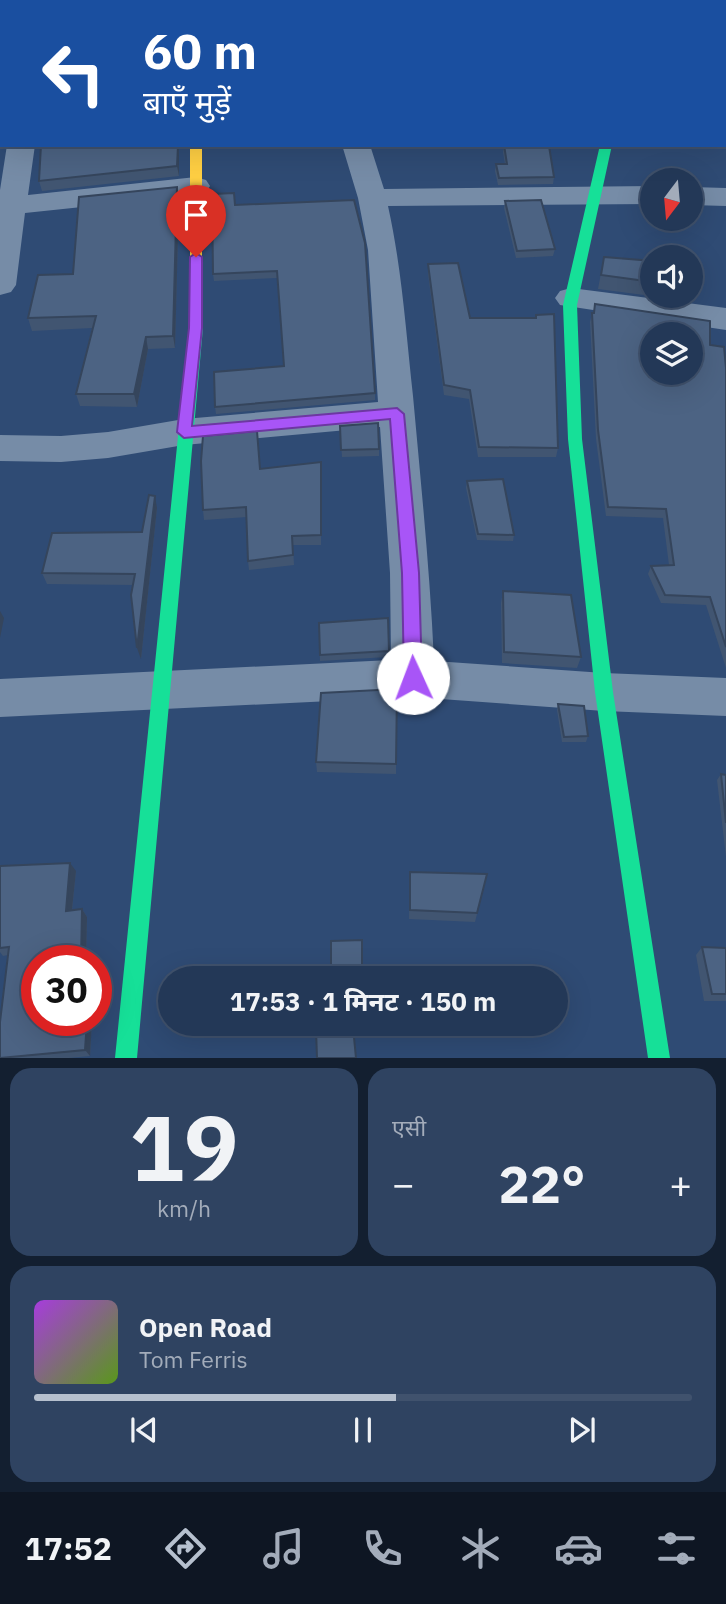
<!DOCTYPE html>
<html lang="hi">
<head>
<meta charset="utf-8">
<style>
  :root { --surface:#233857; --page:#2f4361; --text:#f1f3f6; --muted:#a3acba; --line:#40526d; --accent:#b6c0ce }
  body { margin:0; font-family:"IBM Plex Sans","Noto Sans Devanagari",sans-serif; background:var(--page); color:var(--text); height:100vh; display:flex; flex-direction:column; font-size:26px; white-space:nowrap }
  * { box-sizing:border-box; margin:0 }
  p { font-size:23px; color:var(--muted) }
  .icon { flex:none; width:38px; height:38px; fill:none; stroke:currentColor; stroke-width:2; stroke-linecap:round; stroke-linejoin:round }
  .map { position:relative; height:1058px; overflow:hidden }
  .drawer { display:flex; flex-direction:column; gap:10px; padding:10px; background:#131f30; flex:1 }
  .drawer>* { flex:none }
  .top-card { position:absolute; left:0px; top:0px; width:726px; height:147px; box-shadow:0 7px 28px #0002,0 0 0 2px var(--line); background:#1a4fa0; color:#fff; overflow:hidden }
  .needle { width:46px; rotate:196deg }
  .fabs { position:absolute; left:640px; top:168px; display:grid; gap:14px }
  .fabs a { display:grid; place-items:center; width:63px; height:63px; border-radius:50%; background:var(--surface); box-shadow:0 7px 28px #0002,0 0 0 2px var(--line); font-size:35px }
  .speed { position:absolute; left:21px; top:945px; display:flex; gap:14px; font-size:35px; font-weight:700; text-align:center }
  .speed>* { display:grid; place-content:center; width:91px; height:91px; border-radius:50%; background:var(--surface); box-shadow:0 7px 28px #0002,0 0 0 2px var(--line); line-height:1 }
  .speed .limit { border:10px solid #d22; background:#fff; color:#111 }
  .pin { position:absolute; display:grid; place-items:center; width:60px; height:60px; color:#fff; margin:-72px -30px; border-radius:50% 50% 50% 0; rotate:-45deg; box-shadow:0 0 7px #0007 }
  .pin .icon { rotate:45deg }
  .me { position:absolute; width:77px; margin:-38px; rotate:358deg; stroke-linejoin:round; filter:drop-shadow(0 0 5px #0008) }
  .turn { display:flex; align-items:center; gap:24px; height:147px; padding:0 28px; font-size:32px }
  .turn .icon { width:91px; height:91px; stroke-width:2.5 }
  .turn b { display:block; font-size:49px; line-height:60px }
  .big { font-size:52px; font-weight:700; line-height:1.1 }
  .drawer .tile { flex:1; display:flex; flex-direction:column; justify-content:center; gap:10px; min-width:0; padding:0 24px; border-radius:21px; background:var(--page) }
  .drawer .dial { align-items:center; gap:0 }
  .dial b { font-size:91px; line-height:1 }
  .song { display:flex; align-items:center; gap:21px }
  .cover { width:84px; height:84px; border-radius:10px; background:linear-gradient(135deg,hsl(280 70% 55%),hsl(90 70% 35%)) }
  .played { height:7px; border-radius:4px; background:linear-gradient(90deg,var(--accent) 55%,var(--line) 55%) }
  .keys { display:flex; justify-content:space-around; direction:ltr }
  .heat { display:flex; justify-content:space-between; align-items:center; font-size:38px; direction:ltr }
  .drawer .tiles { flex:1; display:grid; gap:10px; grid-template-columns:1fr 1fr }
  .tile:last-child { grid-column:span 2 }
  .trip { position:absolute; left:158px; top:966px; width:410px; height:70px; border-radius:35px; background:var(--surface); box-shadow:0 7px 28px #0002,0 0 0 2px var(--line); font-weight:700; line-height:70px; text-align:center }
  .tabs { display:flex; height:112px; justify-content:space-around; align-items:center; background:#0e1623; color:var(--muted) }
  .tabs .icon { width:49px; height:49px }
  .tabs .current { color:var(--accent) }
  .tabs b { font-size:32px; color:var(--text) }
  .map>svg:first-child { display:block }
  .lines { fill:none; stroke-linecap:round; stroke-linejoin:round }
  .street { fill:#768ca7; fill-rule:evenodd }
  .fast { fill:#16e098; fill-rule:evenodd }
  .slow { fill:#ffcf43; fill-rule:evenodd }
  .wall { fill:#415571 }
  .shaded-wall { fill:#35455c }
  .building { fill:#4c6383; stroke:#35455c; stroke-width:2; fill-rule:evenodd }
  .route { fill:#a855f7; stroke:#6d37a1; stroke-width:2 }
</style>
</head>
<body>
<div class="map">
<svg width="726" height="1058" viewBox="0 0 726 1058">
  <rect width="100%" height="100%" fill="#2f4b74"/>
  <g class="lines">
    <path class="street" d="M 86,0 L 110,0 L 110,2 L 87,2 Z
      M 176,0 L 200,0 L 200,2 L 176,2 Z
      M 315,0 L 339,0 L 339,2 L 315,2 Z
      M 383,0 L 429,0 L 382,2 Z
      M 473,0 L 497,0 L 497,2 L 474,2 Z
      M 613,0 L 637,0 L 613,2 Z
      M 0,13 L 2,13 L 0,28 Z
      M 7,145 L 35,145 L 28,195 L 196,177 L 206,180 L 210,186 L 206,192 L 196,195 L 25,213 L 16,285 L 11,292 L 0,295 L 0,190 Z
      M 342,145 L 370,145 L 384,189 L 653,186 L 653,204 L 388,206 C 402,269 406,333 413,396 C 421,484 430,572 434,661 L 604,673 L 726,678 L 726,716 L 604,711 L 413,697 L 0,717 L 0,679 L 391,660 L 390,573 L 380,427 L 184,445 L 108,458 L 61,462 L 0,461 L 0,435 L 61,436 L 108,432 L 184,419 L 378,402 L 368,250 L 358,198 Z
      M 691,187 L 726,188 L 726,206 L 691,205 Z
      M 571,288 L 726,308 L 726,330 L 560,305 L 555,298 L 560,291 Z"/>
    <path class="fast" d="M 600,145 L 612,145 L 577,305 L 582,439 L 613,692 L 670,1058 L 648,1058 L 595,692 L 568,439 L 563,305 Z
      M 196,265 L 202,269 L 203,328 L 137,1058 L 115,1058 L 189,328 L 190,269 Z"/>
    <path class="slow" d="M 190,145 L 202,145 L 202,269 L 196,273 L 190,269 Z"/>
  </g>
  <path class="wall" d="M 504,145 L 554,177 L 553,184 L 498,185 L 495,171 L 496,164 L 505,164 L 503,152 Z
    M 178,146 L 179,156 L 179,176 L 42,191 L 39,181 Z
    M 179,199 L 175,348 L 148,349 L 137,407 L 80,406 L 76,394 L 92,328 L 32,331 L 28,318 L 73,274 Z
    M 505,201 L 555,249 L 553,256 L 516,258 L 504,208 Z
    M 235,205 L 375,393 L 375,400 L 216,414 L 215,407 L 284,366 L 277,278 L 214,281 L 213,274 Z
    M 604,257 L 653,261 L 653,296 L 667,296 L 667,298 L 598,289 Z
    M 428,264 L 470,318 L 535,318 L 536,315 L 558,448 L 556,457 L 478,457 L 469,399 L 444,395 L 428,274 Z
    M 595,304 L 710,345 L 726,368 L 726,668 L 706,605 L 661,603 L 648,574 L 651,566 L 669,565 L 663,518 L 606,516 L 596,439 L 590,322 L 592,313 L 593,313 Z
    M 340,426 L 379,449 L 379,456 L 342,457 Z
    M 321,462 L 321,545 L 293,545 L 294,565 L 249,570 L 248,561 L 247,517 L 204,520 L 203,510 L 261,469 Z
    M 467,481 L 514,535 L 513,541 L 477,540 L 466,488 Z
    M 157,508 L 141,659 L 133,585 L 47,584 L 42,573 L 142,532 Z
    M 503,591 L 581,657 L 577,668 L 502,663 L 501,603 Z
    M 388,618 L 388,657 L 320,661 L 319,623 Z
    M 558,704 L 588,736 L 586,742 L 562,742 L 557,710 Z
    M 316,762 L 396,764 L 396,774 L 317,772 Z
    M 721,774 L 726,775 L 726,857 L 717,780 Z
    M 0,866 L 76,871 L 72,911 L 82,909 L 87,917 L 86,961 L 37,961 L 37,1020 L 92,1020 L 90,1056 L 69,1058 L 0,1058 L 8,955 L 3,956 L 0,952 Z
    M 410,872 L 487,874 L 475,922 L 409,919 Z
    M 702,947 L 726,948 L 726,1001 L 704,1001 L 696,955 Z"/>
  <path class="shaded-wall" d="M 178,146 L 179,156 L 179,176 L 177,166 Z
    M 177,187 L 179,199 L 175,348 L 173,336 Z
    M 146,337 L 148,349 L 137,407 L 134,394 Z
    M 155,496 L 157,508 L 141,659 L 137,648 Z
    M 0,611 L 4,618 L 0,638 Z
    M 70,863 L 76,871 L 71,919 L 66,911 Z
    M 82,909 L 87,917 L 86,961 L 81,961 Z
    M 87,1020 L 92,1020 L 90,1056 L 85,1050 Z"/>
  <path class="building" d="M 41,145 L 178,146 L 177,166 L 39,181 Z
    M 504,145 L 549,146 L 554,177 L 499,178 L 496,164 L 507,164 Z
    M 177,187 L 173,336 L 146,337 L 134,394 L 76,394 L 96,316 L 28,318 L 38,275 L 73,274 L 79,197 Z
    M 234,193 L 235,205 L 354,200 L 365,243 L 375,393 L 215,407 L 214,372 L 284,366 L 277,271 L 213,274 L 212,194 Z
    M 541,200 L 555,249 L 517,251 L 505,201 Z
    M 604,257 L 653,261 L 653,282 L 601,275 Z
    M 458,263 L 470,318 L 536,318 L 536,315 L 554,314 L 558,448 L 479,447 L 470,390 L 444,385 L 428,264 Z
    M 595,304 L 710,321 L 710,345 L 724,347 L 726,368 L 726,647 L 710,597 L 665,595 L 651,566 L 674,565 L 666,509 L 608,507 L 598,430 L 592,313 L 594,313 ZM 653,334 L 691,334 L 691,373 L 653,373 Z
    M 378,423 L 379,449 L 341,450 L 340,426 Z
    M 257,431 L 260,469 L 321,462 L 321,535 L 292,536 L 293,555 L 248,561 L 246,507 L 203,510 L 201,461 L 203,436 Z
    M 503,479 L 514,535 L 478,534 L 467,481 Z
    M 149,495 L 155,496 L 137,648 L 131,595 L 135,574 L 42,573 L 52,533 L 142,532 Z
    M 503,591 L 571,595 L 581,657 L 504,652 Z
    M 388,618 L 389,651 L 320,655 L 319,623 Z
    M 397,689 L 396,764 L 316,762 L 321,693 Z
    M 558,704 L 584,706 L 588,736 L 564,737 Z
    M 721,774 L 726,775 L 726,823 Z
    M 70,863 L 66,911 L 82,909 L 81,961 L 37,961 L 37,1020 L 87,1020 L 85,1050 L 0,1058 L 0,1022 L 9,947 L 0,948 L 0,866 Z
    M 410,872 L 487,874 L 477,913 L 410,910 Z
    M 362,940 L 362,978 L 331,978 L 331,941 Z
    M 702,947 L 726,948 L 726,994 L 712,994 Z
    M 353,1027 L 356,1058 L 317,1058 L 316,1029 Z"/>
  <path class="route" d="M 196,253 L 202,257 L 202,328 L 192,426 L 397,408 L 404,414 L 419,573 L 422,678 L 419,683 L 413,686 L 407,683 L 404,678 L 402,573 L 390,419 L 184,438 L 177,432 L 189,328 L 190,257 Z"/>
</svg>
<div class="fabs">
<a><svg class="needle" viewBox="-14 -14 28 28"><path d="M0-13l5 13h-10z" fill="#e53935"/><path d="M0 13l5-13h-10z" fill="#a3acba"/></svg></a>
<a><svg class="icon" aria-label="sound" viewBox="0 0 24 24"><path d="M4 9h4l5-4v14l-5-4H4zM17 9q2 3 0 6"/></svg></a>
<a><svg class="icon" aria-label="layers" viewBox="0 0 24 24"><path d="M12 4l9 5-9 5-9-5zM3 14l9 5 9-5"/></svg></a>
</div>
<div class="speed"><div class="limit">30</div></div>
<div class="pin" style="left:196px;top:257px;background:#d93025"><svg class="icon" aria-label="arrive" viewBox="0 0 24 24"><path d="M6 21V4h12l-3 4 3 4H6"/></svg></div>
<svg class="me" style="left:413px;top:678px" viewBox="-20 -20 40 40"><circle r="19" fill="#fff"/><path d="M0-13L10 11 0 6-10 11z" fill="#a855f7"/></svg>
<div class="trip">17:53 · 1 मिनट · 150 m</div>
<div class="top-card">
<div class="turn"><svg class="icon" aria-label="left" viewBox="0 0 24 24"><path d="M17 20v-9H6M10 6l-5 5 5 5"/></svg><div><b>60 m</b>बाएँ मुड़ें</div></div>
</div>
</div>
<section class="drawer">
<div class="tiles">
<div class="tile dial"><b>19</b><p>km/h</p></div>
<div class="tile"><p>एसी</p>
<div class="heat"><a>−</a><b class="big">22°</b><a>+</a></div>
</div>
<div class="tile">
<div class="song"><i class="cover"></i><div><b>Open Road</b><p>Tom Ferris</p></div></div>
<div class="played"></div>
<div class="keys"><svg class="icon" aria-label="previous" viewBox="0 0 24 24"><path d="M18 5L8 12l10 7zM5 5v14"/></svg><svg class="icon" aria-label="pause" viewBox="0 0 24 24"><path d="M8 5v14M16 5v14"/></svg><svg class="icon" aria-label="next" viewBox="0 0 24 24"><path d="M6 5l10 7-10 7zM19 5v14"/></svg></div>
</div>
</div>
</section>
<nav class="tabs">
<b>17:52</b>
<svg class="icon current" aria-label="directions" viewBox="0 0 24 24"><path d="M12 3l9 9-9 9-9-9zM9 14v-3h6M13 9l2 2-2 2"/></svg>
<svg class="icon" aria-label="music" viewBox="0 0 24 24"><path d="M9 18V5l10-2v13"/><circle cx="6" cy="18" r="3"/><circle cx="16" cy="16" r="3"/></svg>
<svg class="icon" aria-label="phone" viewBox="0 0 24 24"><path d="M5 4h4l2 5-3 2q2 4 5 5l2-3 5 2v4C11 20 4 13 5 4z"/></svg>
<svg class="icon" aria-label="climate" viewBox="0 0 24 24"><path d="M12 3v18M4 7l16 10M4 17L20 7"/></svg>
<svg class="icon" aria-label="car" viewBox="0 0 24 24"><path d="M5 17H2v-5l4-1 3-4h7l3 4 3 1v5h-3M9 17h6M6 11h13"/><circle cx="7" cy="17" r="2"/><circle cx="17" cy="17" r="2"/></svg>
<svg class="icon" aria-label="filters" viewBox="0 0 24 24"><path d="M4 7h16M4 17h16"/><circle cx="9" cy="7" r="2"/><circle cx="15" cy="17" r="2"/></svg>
</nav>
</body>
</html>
